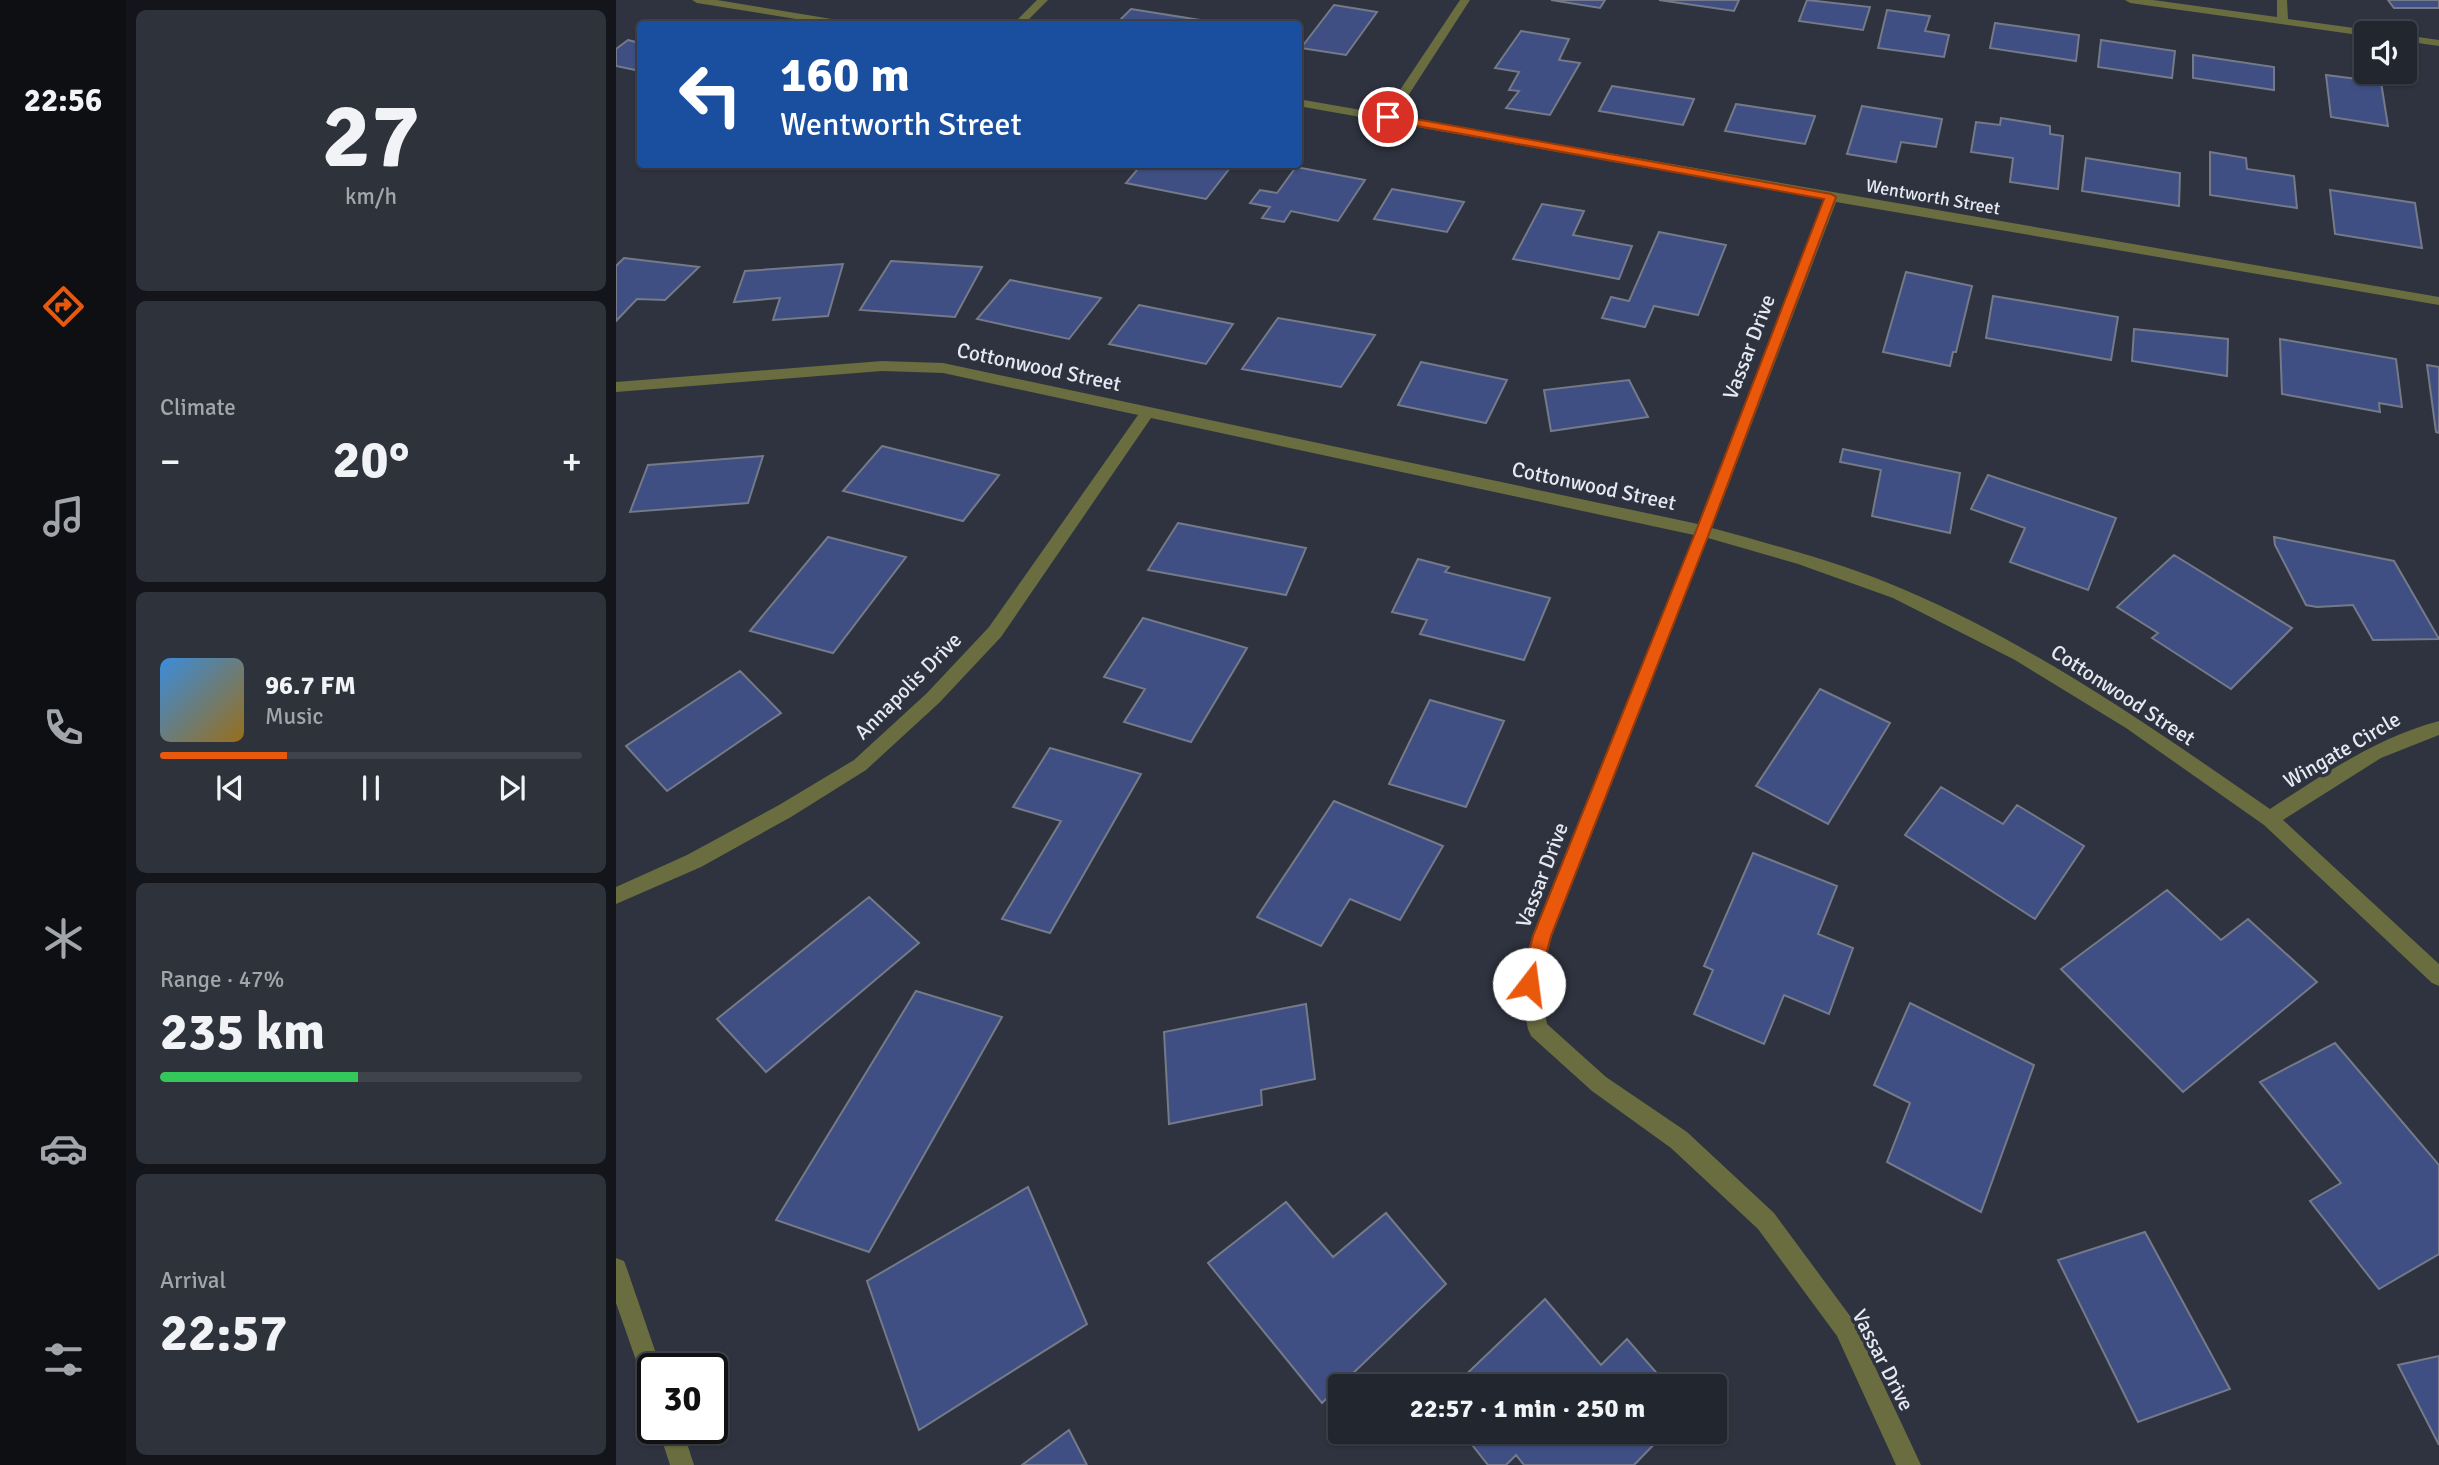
<!DOCTYPE html>
<html lang="en">
<head>
<meta charset="utf-8">
<style>
  :root { --surface:#22262f; --page:#2e323b; --text:#f1f3f6; --muted:#a2a5aa; --line:#3f434b; --accent:#ea580c }
  body { margin:0; font-family:Signika,sans-serif; background:var(--page); color:var(--text); height:100vh; display:flex; flex-direction:column; font-size:26px; white-space:nowrap }
  * { box-sizing:border-box; margin:0 }
  p { font-size:23px; color:var(--muted) }
  .icon { flex:none; width:38px; height:38px; fill:none; stroke:currentColor; stroke-width:2; stroke-linecap:round; stroke-linejoin:round }
  .map { position:relative; flex:1; overflow:hidden }
  .side { display:flex; flex-direction:column; gap:10px; padding:10px; background:#13151a; width:490px }
  .side>* { flex:none }
  .top-card { position:absolute; left:21px; top:21px; width:665px; height:147px; border-radius:7px; box-shadow:0 2px 5px #0004,0 0 0 2px var(--line); background:#1a4fa0; color:#fff; overflow:hidden }
  .buttons { position:absolute; left:1738px; top:21px; display:grid; gap:14px }
  .buttons a { display:grid; place-items:center; width:63px; height:63px; border-radius:7px; background:var(--surface); box-shadow:0 2px 5px #0004,0 0 0 2px var(--line); font-size:35px }
  .speed { position:absolute; left:21px; top:1353px; display:flex; gap:14px; font-size:35px; font-weight:700; text-align:center }
  .speed>* { display:grid; place-content:center; width:91px; height:91px; border-radius:50%; background:var(--surface); box-shadow:0 2px 5px #0004,0 0 0 2px var(--line); line-height:1 }
  .speed .limit { border:4px solid #111; border-radius:10px; background:#fff; color:#111 }
  .pin { position:absolute; display:grid; place-items:center; width:60px; height:60px; color:#fff; margin:-30px; border:4px solid #fff; border-radius:50%; box-shadow:0 2px 7px #0007 }
  .me { position:absolute; width:77px; margin:-38px; rotate:15deg; stroke-linejoin:round; filter:drop-shadow(0 0 5px #0008) }
  .turn { display:flex; align-items:center; gap:24px; height:147px; padding:0 28px; font-size:32px }
  .turn .icon { width:91px; height:91px; stroke-width:2.5 }
  .turn b { display:block; font-size:49px; line-height:60px }
  .big { font-size:52px; font-weight:800; line-height:1.1 }
  .side .tile { flex:1; display:flex; flex-direction:column; justify-content:center; gap:10px; min-width:0; padding:0 24px; border-radius:10px; background:var(--page) }
  .side .dial { align-items:center; gap:0 }
  .dial b { font-size:91px; line-height:1 }
  .song { display:flex; align-items:center; gap:21px }
  .cover { width:84px; height:84px; border-radius:10px; background:linear-gradient(135deg,hsl(210 70% 55%),hsl(40 70% 35%)) }
  .played { height:7px; border-radius:4px; background:linear-gradient(90deg,var(--accent) 30%,var(--line) 30%) }
  .keys { display:flex; justify-content:space-around; direction:ltr }
  .heat { display:flex; justify-content:space-between; align-items:center; font-size:38px; direction:ltr }
  .charge { height:10px; border-radius:5px; background:linear-gradient(90deg,#34c759 47%,var(--line) 0) }
  .trip { position:absolute; left:712px; top:1374px; width:399px; height:70px; border-radius:7px; background:var(--surface); box-shadow:0 2px 5px #0004,0 0 0 2px var(--line); font-weight:800; line-height:70px; text-align:center }
  main { display:flex; flex:1; min-height:0 }
  .tabs { display:flex; flex-direction:column; width:126px; justify-content:space-around; align-items:center; background:#0e0f13; color:var(--muted) }
  .tabs .icon { width:49px; height:49px }
  .tabs .active { color:var(--accent) }
  .tabs b { font-size:32px; color:var(--text) }
  .map>svg:first-child { display:block }
  .building { fill:#3f4f83; stroke:#747a88; stroke-width:2 }
  .lines { fill:none; stroke-linecap:round; stroke-linejoin:round }
  .street { fill:#696d3f; fill-rule:evenodd }
  .route { fill:#ea580c; stroke:#983908; stroke-width:2 }
  .labels { text-anchor:middle; stroke-width:7; stroke-linejoin:round; paint-order:stroke }
  .far-street-label { font-size:18px; fill:#e6e9f1; stroke:#2e333f }
  .street-label { font-size:21px; fill:#e6e9f1; stroke:#2e333f }
</style>
</head>
<body>
<main>
<nav class="tabs">
<b>22:56</b>
<svg class="icon active" aria-label="directions" viewBox="0 0 24 24"><path d="M12 3l9 9-9 9-9-9zM9 14v-3h6M13 9l2 2-2 2"/></svg>
<svg class="icon" aria-label="music" viewBox="0 0 24 24"><path d="M9 18V5l10-2v13"/><circle cx="6" cy="18" r="3"/><circle cx="16" cy="16" r="3"/></svg>
<svg class="icon" aria-label="phone" viewBox="0 0 24 24"><path d="M5 4h4l2 5-3 2q2 4 5 5l2-3 5 2v4C11 20 4 13 5 4z"/></svg>
<svg class="icon" aria-label="climate" viewBox="0 0 24 24"><path d="M12 3v18M4 7l16 10M4 17L20 7"/></svg>
<svg class="icon" aria-label="car" viewBox="0 0 24 24"><path d="M5 17H2v-5l4-1 3-4h7l3 4 3 1v5h-3M9 17h6M6 11h13"/><circle cx="7" cy="17" r="2"/><circle cx="17" cy="17" r="2"/></svg>
<svg class="icon" aria-label="filters" viewBox="0 0 24 24"><path d="M4 7h16M4 17h16"/><circle cx="9" cy="7" r="2"/><circle cx="15" cy="17" r="2"/></svg>
</nav>
<section class="side">
<div class="tile dial"><b>27</b><p>km/h</p></div>
<div class="tile"><p>Climate</p>
<div class="heat"><a>−</a><b class="big">20°</b><a>+</a></div>
</div>
<div class="tile">
<div class="song"><i class="cover"></i><div><b>96.7 FM</b><p>Music</p></div></div>
<div class="played"></div>
<div class="keys"><svg class="icon" aria-label="previous" viewBox="0 0 24 24"><path d="M18 5L8 12l10 7zM5 5v14"/></svg><svg class="icon" aria-label="pause" viewBox="0 0 24 24"><path d="M8 5v14M16 5v14"/></svg><svg class="icon" aria-label="next" viewBox="0 0 24 24"><path d="M6 5l10 7-10 7zM19 5v14"/></svg></div>
</div>
<div class="tile"><p>Range · 47%</p><b class="big">235 km</b><div class="charge"></div></div>
<div class="tile"><p>Arrival</p><b class="big">22:57</b></div>
</section>
<div class="map">
<svg width="1823" height="1465" viewBox="0 0 1823 1465">
  <rect width="100%" height="100%" fill="#2e333f"/>
  <path class="building" d="M 935,0 L 989,0 L 984,8 Z
    M 1043,0 L 1123,0 L 1118,11 Z
    M 1191,0 L 1254,7 L 1247,30 L 1183,21 Z
    M 1772,0 L 1823,0 L 1823,8 L 1778,8 Z
    M 718,5 L 761,12 L 730,55 L 685,48 Z
    M 515,9 L 584,20 L 580,24 L 500,24 Z
    M 1271,10 L 1314,16 L 1309,31 L 1333,35 L 1328,57 L 1262,48 Z
    M 1379,23 L 1463,35 L 1460,61 L 1374,48 Z
    M 905,31 L 953,39 L 943,60 L 964,63 L 934,115 L 890,108 L 903,91 L 893,90 L 903,72 L 879,68 Z
    M 12,40 L 24,43 L 24,71 L 0,66 L 0,49 Z
    M 1485,40 L 1559,51 L 1556,78 L 1482,67 Z
    M 1577,55 L 1658,67 L 1658,90 L 1577,78 Z
    M 1710,75 L 1765,82 L 1772,126 L 1715,117 Z
    M 996,86 L 1078,99 L 1067,125 L 983,111 Z
    M 1120,104 L 1199,116 L 1189,144 L 1109,131 Z
    M 1246,106 L 1326,119 L 1320,147 L 1285,142 L 1280,162 L 1231,154 Z
    M 1385,118 L 1434,126 L 1434,134 L 1447,136 L 1442,189 L 1394,182 L 1397,158 L 1355,152 L 1360,122 L 1384,125 Z
    M 1594,152 L 1630,158 L 1631,169 L 1678,176 L 1681,208 L 1594,195 Z
    M 1470,158 L 1564,173 L 1563,206 L 1466,191 Z
    M 526,164 L 617,164 L 590,199 L 510,183 Z
    M 680,167 L 749,180 L 722,221 L 675,211 L 668,222 L 646,218 L 654,207 L 634,203 L 644,190 L 661,193 Z
    M 776,189 L 848,202 L 831,232 L 758,219 Z
    M 1714,190 L 1799,203 L 1806,248 L 1719,234 Z
    M 926,204 L 968,211 L 957,235 L 1016,246 L 1003,279 L 897,259 Z
    M 1043,232 L 1110,245 L 1082,315 L 1038,306 L 1029,327 L 986,318 L 995,297 L 1013,301 Z
    M 8,258 L 83,267 L 49,300 L 21,299 L 0,321 L 0,266 Z
    M 275,261 L 366,267 L 339,317 L 244,310 Z
    M 227,264 L 212,316 L 157,320 L 164,298 L 118,302 L 129,271 Z
    M 1290,272 L 1356,286 L 1340,352 L 1337,352 L 1334,366 L 1267,352 Z
    M 394,280 L 485,298 L 453,339 L 361,319 Z
    M 1377,296 L 1502,317 L 1495,360 L 1370,338 Z
    M 523,305 L 617,324 L 590,364 L 493,344 Z
    M 662,318 L 759,335 L 725,387 L 626,369 Z
    M 1518,329 L 1612,339 L 1611,376 L 1516,361 Z
    M 1664,339 L 1780,359 L 1786,407 L 1763,403 L 1764,412 L 1666,394 Z
    M 805,362 L 891,380 L 870,423 L 782,405 Z
    M 1811,365 L 1823,367 L 1823,433 L 1820,432 Z
    M 1013,380 L 1032,417 L 935,431 L 928,390 Z
    M 266,446 L 383,475 L 347,521 L 227,491 Z
    M 1227,449 L 1344,473 L 1334,533 L 1256,516 L 1265,470 L 1224,462 Z
    M 147,456 L 132,503 L 14,512 L 32,465 Z
    M 1372,475 L 1500,518 L 1472,590 L 1394,562 L 1409,528 L 1355,509 Z
    M 562,523 L 690,548 L 670,595 L 532,570 Z
    M 212,537 L 290,557 L 217,653 L 134,631 Z
    M 1658,537 L 1778,561 L 1823,639 L 1757,640 L 1737,605 L 1701,607 L 1690,605 L 1659,545 Z
    M 1558,555 L 1676,628 L 1615,689 L 1536,638 L 1542,633 L 1501,607 Z
    M 802,559 L 833,567 L 829,572 L 934,598 L 908,660 L 804,634 L 811,620 L 776,612 Z
    M 527,618 L 631,648 L 575,742 L 508,722 L 529,689 L 488,677 Z
    M 124,671 L 165,713 L 51,791 L 10,746 Z
    M 1204,689 L 1274,723 L 1212,824 L 1140,786 Z
    M 814,700 L 888,721 L 850,807 L 773,784 Z
    M 434,748 L 525,774 L 434,933 L 386,919 L 445,821 L 397,807 Z
    M 1325,787 L 1387,824 L 1401,805 L 1468,846 L 1419,919 L 1289,835 Z
    M 718,801 L 827,846 L 784,920 L 734,899 L 705,946 L 641,917 Z
    M 1137,853 L 1221,886 L 1202,934 L 1237,948 L 1213,1014 L 1168,995 L 1148,1044 L 1078,1014 L 1097,970 L 1088,966 Z
    M 1551,890 L 1605,940 L 1632,919 L 1701,982 L 1567,1092 L 1445,969 Z
    M 253,897 L 303,943 L 150,1072 L 101,1019 Z
    M 300,991 L 386,1017 L 253,1252 L 160,1220 Z
    M 1294,1003 L 1418,1065 L 1365,1212 L 1271,1162 L 1294,1103 L 1258,1085 Z
    M 690,1004 L 699,1079 L 645,1090 L 646,1105 L 553,1124 L 548,1032 Z
    M 1719,1043 L 1823,1165 L 1823,1254 L 1763,1289 L 1694,1201 L 1725,1183 L 1644,1082 Z
    M 412,1187 L 471,1324 L 303,1430 L 251,1281 Z
    M 670,1202 L 717,1257 L 770,1213 L 830,1284 L 706,1403 L 592,1263 Z
    M 1529,1232 L 1614,1389 L 1522,1422 L 1442,1260 Z
    M 929,1299 L 985,1365 L 1011,1339 L 1052,1386 L 838,1386 Z
    M 1823,1356 L 1823,1445 L 1782,1365 Z
    M 453,1430 L 471,1465 L 406,1465 Z
    M 846,1432 L 1050,1432 L 1018,1465 L 908,1465 L 900,1455 L 890,1465 L 872,1465 Z"/>
  <g class="lines">
    <path class="street" d="M 76,0 L 101,0 L 228,21 L 233,24 L 211,24 L 81,3 Z
      M 421,0 L 432,0 L 408,24 L 397,24 Z
      M 844,0 L 854,0 L 779,116 L 1823,297 L 1823,305 L 1220,202 L 1096,528 C 1161,546 1227,563 1289,590 C 1420,646 1537,728 1654,809 C 1708,774 1760,738 1823,721 L 1823,735 L 1765,758 L 1667,820 L 1823,964 L 1823,986 L 1816,983 L 1648,825 L 1510,728 L 1399,660 L 1277,598 L 1182,564 L 1092,538 L 936,936 L 923,984 L 931,1024 L 990,1077 L 1071,1132 L 1158,1213 L 1237,1320 L 1305,1465 L 1280,1465 L 1221,1336 L 1142,1229 L 1055,1148 L 976,1091 L 915,1036 L 912,1029 L 903,984 L 916,936 L 1078,535 L 535,418 L 385,637 L 323,703 L 250,770 L 175,817 L 85,867 L 0,904 L 0,887 L 71,855 L 163,805 L 238,760 L 311,693 L 373,627 L 522,415 L 327,373 L 266,371 L 0,392 L 0,382 L 266,361 L 327,363 L 1082,524 L 1208,199 L 682,106 L 682,99 L 768,114 Z
      M 1509,0 L 1537,0 L 1661,17 L 1661,0 L 1671,0 L 1672,19 L 1753,30 L 1758,33 L 1750,33 L 1750,36 L 1514,3 Z
      M 1788,35 L 1823,40 L 1823,46 L 1788,41 Z
      M 0,1258 L 8,1261 L 11,1269 L 45,1368 L 37,1368 L 37,1390 L 29,1386 L 0,1303 Z
      M 42,1428 L 66,1428 L 78,1465 L 54,1465 Z"/>
  </g>
  <path class="route" d="M 772,114 L 1215,194 L 1220,197 L 1094,531 L 935,936 L 922,984 L 919,990 L 913,993 L 907,990 L 904,984 L 917,936 L 1080,531 L 1208,199 L 768,120 L 767,117 Z"/>
  <g class="labels">
    <g class="far-street-label">
      <text transform="translate(1317 197) rotate(10)" y="6">Wentworth Street</text>
    </g>
    <g class="street-label">
      <text transform="translate(1133 347) rotate(-69)" y="7">Vassar Drive</text>
      <text transform="translate(423 367) rotate(12)" y="7">Cottonwood Street</text>
      <text transform="translate(978 486) rotate(12)" y="7">Cottonwood Street</text>
      <text transform="translate(292 686) rotate(-45)" y="7">Annapolis Drive</text>
      <text transform="translate(1507 695) rotate(33)" y="7">Cottonwood Street</text>
      <text transform="translate(1726 750) rotate(-30)" y="7">Wingate Circle</text>
      <text transform="translate(926 875) rotate(-69)" y="7">Vassar Drive</text>
      <text transform="translate(1267 1360) rotate(63)" y="7">Vassar Drive</text>
    </g>
  </g>
</svg>
<div class="buttons">
<a><svg class="icon" aria-label="sound" viewBox="0 0 24 24"><path d="M4 9h4l5-4v14l-5-4H4zM17 9q2 3 0 6"/></svg></a>
</div>
<div class="speed"><div class="limit">30</div></div>
<div class="pin" style="left:772px;top:117px;background:#d93025"><svg class="icon" aria-label="arrive" viewBox="0 0 24 24"><path d="M6 21V4h12l-3 4 3 4H6"/></svg></div>
<svg class="me" style="left:913px;top:984px" viewBox="-20 -20 40 40"><circle r="19" fill="#fff"/><path d="M0-13L10 11 0 6-10 11z" fill="#ea580c"/></svg>
<div class="trip">22:57 · 1 min · 250 m</div>
<div class="top-card">
<div class="turn"><svg class="icon" aria-label="left" viewBox="0 0 24 24"><path d="M17 20v-9H6M10 6l-5 5 5 5"/></svg><div><b>160 m</b>Wentworth Street</div></div>
</div>
</div>
</main>
</body>
</html>
